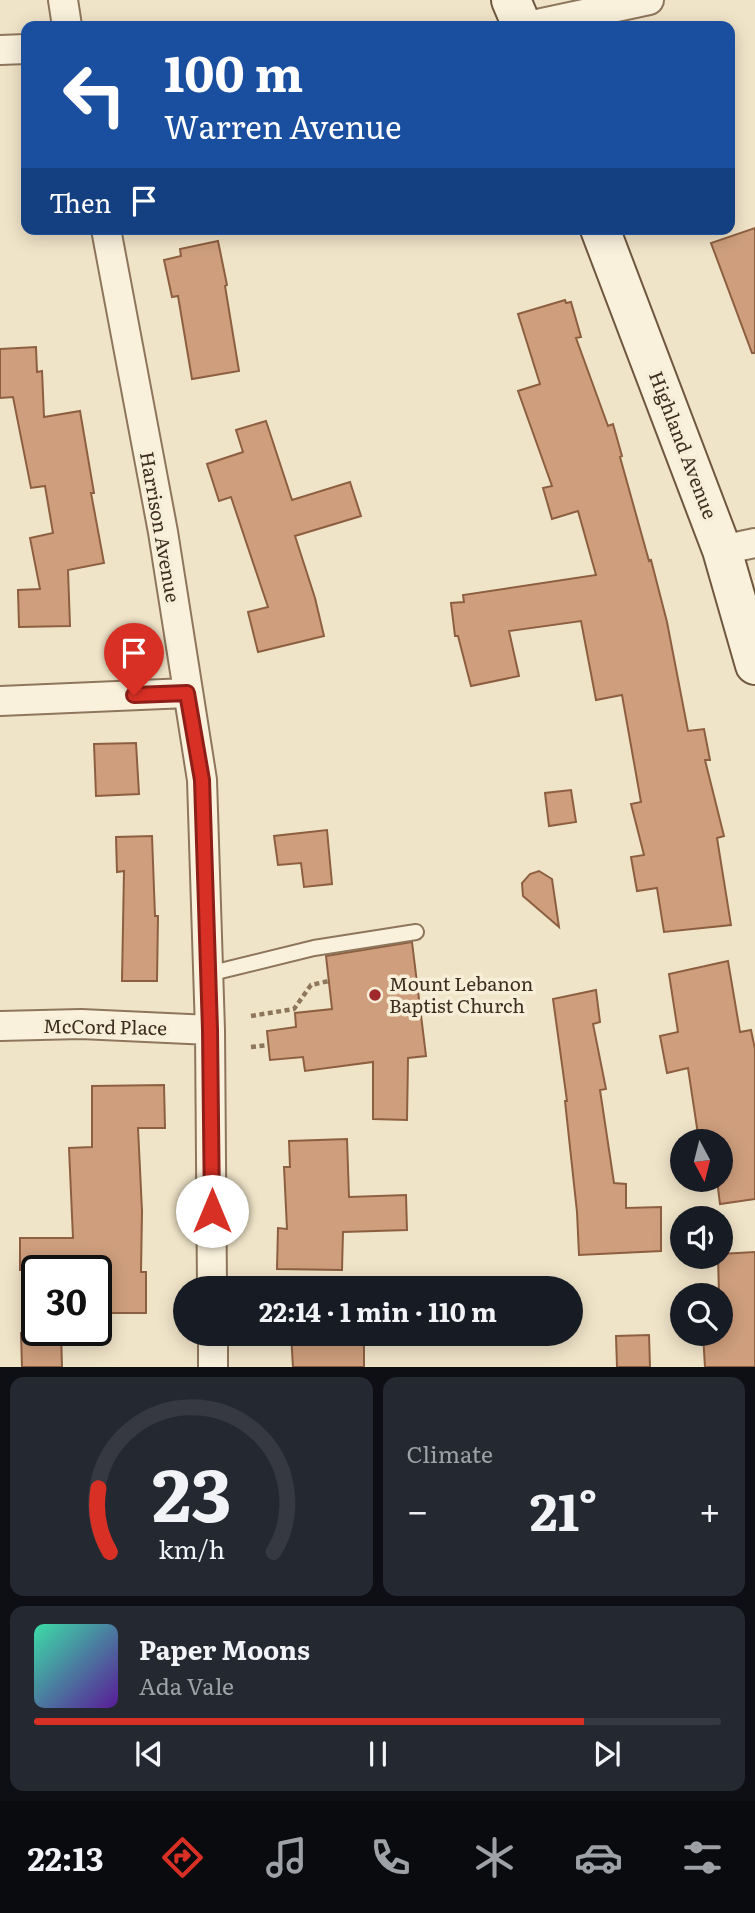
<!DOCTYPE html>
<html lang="en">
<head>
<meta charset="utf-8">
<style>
  :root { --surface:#171b24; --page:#242831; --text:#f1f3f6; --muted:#9ea1a6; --line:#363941; --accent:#d93025 }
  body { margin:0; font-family:Literata,serif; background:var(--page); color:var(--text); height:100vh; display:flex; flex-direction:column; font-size:26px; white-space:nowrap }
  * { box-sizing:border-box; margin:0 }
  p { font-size:23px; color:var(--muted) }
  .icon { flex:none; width:38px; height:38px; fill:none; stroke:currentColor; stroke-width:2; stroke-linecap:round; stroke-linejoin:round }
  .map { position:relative; height:1367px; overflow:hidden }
  .panel { display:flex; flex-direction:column; gap:10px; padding:10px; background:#0d0f14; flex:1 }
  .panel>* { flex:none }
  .top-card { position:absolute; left:21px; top:21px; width:714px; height:214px; border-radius:14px; box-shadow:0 4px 18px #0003; background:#1a4fa0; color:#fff; overflow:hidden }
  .needle { width:46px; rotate:173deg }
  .fabs { position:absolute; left:670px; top:1129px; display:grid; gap:14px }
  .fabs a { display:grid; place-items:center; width:63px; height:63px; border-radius:50%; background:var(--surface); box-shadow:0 4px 18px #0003; font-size:35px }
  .speed { position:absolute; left:21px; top:1255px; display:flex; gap:14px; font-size:35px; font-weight:700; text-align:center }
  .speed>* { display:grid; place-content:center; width:91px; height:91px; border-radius:50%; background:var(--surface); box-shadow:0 4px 18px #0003; line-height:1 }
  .speed .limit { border:4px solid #111; border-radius:10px; background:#fff; color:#111 }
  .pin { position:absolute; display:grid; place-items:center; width:60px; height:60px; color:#fff; margin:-72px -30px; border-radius:50% 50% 50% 0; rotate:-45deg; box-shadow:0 0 7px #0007 }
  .pin .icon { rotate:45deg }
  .me { position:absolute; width:77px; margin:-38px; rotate:0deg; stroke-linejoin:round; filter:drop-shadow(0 0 5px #0008) }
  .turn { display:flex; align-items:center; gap:24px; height:147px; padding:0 28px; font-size:32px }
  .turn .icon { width:91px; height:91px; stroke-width:2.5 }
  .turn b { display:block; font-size:49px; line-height:60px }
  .then { display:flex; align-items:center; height:66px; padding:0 28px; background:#0003; gap:14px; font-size:26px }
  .big { font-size:52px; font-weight:700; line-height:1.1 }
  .panel .widget { flex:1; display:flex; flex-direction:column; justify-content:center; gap:10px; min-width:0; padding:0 24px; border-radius:14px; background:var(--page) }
  .panel .dial { align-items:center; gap:0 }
  .dial svg { height:182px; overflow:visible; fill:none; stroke:var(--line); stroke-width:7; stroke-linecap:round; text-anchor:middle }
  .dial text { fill:var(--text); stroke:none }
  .song { display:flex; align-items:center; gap:21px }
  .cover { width:84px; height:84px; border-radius:10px; background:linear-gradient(135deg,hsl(160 70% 55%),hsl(270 70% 35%)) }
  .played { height:7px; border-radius:4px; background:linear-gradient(90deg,var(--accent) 80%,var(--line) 80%) }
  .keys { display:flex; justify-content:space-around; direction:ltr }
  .heat { display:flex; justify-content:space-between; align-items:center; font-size:38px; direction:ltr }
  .panel .tiles { flex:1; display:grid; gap:10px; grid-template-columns:1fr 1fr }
  .widget:last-child { grid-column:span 2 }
  .trip { position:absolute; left:173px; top:1276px; width:410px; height:70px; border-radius:35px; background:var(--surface); box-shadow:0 4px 18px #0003; font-weight:700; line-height:70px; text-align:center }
  .tab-bar { display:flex; height:112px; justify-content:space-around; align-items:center; background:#090b0e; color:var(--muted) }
  .tab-bar .icon { width:49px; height:49px }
  .tab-bar .selected { color:var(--accent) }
  .tab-bar b { font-size:32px; color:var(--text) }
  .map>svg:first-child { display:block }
  .building { fill:#cf9f7d; stroke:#8d5f41; stroke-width:2 }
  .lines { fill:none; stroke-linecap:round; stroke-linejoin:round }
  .lane-casing { stroke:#8d765c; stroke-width:18 }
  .street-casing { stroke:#8d765c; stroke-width:32 }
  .secondary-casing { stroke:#6f573f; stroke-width:42 }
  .path { stroke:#8d765c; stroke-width:4.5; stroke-dasharray:5 3.5; stroke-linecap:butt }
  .lane { stroke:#faf1dc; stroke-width:14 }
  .street { stroke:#faf1dc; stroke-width:28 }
  .secondary { stroke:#faf1dc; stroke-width:38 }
  .route-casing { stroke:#8d1f18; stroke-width:18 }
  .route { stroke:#d93025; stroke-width:12 }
  .poi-dot { fill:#9e2a2b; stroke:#f7eed8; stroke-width:2.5 }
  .labels { text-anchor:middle; stroke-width:7; stroke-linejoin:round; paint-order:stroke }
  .street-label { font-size:19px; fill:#3d2e20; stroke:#f7eed8 }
  .poi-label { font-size:19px; fill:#3d2e20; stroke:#f7eed8; text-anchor:start }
</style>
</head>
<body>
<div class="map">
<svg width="755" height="1367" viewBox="0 0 755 1367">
  <rect width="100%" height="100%" fill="#f0e4c8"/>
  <path class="building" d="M 755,228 L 755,353 L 752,353 L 711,243 Z
    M 218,241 L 227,285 L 225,286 L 239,371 L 192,379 L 178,296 L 172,297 L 164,260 L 181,256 L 180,249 Z
    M 565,300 L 566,303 L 571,302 L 581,337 L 576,338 L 608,426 L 613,424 L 622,456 L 620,457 L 649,561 L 651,560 L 667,622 L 688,731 L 704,729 L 710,760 L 705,760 L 724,836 L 717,838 L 731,925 L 664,932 L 657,888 L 637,891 L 631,857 L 644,855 L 631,804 L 641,802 L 622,695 L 596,700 L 581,621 L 509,631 L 519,676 L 471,686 L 458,636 L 455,636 L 451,603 L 464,602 L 463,595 L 596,575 L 578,511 L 552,519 L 543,488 L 552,486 L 518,391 L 540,384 L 518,314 Z
    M 36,347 L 37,372 L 42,371 L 44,417 L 80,411 L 94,493 L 91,493 L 104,563 L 68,570 L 70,626 L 19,627 L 18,590 L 40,589 L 30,538 L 53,533 L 45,486 L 31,488 L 13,397 L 0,398 L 0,349 Z
    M 266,421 L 292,500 L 350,482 L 361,516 L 295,536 L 315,598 L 324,636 L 258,652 L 248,612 L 268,607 L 231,497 L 219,501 L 207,464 L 243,452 L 236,430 Z
    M 136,743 L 139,794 L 96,796 L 94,744 Z
    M 571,790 L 576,822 L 549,826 L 545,793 Z
    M 327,830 L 332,884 L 304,887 L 301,863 L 278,865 L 274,836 Z
    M 152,836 L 155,916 L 158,916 L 157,981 L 122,981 L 124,871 L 117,872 L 116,837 Z
    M 539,871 L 552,879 L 559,927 L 523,896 L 522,883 L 530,874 Z
    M 412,942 L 426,1056 L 408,1058 L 407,1120 L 373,1119 L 373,1062 L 305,1071 L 303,1057 L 270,1060 L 267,1031 L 296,1027 L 295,1013 L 332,1009 L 326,956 Z
    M 728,961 L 740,1032 L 751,1030 L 755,1049 L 755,1199 L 720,1204 L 717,1180 L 721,1180 L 721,1141 L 699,1141 L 688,1068 L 667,1073 L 660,1036 L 678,1032 L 669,974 Z
    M 596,990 L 600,1022 L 593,1024 L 606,1089 L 600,1090 L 614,1183 L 626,1184 L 626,1208 L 661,1207 L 661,1251 L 579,1255 L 577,1212 L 565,1101 L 567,1101 L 553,999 Z
    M 164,1085 L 165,1128 L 138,1128 L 142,1211 L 141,1272 L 146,1272 L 146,1313 L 96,1313 L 96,1270 L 20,1270 L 20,1238 L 73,1238 L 69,1148 L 92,1147 L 92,1086 Z
    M 347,1139 L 349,1197 L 406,1195 L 407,1230 L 343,1232 L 342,1270 L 277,1269 L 278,1228 L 287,1229 L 284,1167 L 290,1167 L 289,1141 Z
    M 755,1252 L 755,1367 L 705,1367 L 703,1334 L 721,1334 L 721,1295 L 719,1295 L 718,1256 L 721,1256 L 721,1254 Z
    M 61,1332 L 62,1367 L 22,1367 L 21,1333 Z
    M 291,1334 L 364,1334 L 364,1367 L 293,1367 Z
    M 649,1335 L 650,1367 L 617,1367 L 616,1336 Z"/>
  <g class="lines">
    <defs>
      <path id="lane" d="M 208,974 L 314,948 L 416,932"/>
      <path id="street" d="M 63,0 L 67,26
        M 528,26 L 649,0
        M 0,50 L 26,49
        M 106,229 L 163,532 L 202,780 L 210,1030 L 212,1288
        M 722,550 L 755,543
        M 0,701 L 187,693
        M 0,1026 L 81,1024 L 210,1030
        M 213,1334 L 213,1367"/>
      <path id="secondary" d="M 511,0 L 522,26
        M 600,229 L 722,550 L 755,665"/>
    </defs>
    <use href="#lane" class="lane-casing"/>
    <use href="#street" class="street-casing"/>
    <use href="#secondary" class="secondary-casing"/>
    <path class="path" d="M 251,1016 L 294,1009 L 311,985 L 329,981
      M 251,1047 L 268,1045"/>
    <use href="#lane" class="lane"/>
    <use href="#street" class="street"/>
    <use href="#secondary" class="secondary"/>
  </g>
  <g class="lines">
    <defs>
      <path id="route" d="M 134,695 L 187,693 L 202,780 L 210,1030 L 212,1211"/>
    </defs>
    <use href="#route" class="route-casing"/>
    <use href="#route" class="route"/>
  </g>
  <circle class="poi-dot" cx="375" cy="995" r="7"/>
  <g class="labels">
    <g class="street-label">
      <text transform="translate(683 445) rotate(69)" y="7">Highland Avenue</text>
      <text transform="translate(160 527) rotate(80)" y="7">Harrison Avenue</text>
      <text transform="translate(105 1027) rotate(1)" y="7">McCord Place</text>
    </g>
    <g class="poi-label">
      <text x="389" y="991">Mount Lebanon<tspan x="389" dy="22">Baptist Church</tspan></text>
    </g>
  </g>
</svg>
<div class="fabs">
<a><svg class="needle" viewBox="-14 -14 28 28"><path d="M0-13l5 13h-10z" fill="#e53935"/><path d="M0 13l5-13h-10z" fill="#9ea1a6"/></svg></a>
<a><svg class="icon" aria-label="sound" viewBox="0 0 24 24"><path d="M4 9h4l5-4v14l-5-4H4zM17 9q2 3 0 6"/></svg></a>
<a><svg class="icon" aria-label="search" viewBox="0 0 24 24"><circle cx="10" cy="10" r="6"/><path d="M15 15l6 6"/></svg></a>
</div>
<div class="speed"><div class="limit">30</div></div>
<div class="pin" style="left:134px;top:695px;background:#d93025"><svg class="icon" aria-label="arrive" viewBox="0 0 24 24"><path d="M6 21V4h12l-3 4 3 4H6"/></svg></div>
<svg class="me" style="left:212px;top:1211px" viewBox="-20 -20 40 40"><circle r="19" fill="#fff"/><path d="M0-13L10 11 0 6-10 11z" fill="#d93025"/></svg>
<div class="trip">22:14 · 1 min · 110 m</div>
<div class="top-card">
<div class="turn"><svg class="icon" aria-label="left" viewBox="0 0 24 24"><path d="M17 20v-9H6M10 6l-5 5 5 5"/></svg><div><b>100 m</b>Warren Avenue</div></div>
<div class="then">Then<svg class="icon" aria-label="arrive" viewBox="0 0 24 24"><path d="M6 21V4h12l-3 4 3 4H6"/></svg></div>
</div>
</div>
<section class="panel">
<div class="tiles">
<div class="widget dial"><svg viewBox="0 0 100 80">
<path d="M14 69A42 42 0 1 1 86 69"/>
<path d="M14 69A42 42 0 0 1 9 41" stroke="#d93025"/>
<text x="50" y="56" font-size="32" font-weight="700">23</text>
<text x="50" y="72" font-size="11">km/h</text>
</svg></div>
<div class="widget"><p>Climate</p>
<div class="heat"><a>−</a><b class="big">21°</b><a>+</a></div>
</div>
<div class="widget">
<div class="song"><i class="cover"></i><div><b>Paper Moons</b><p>Ada Vale</p></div></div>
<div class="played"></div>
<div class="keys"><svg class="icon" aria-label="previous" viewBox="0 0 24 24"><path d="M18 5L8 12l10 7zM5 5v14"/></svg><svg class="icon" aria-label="pause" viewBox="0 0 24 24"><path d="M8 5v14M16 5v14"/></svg><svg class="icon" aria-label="next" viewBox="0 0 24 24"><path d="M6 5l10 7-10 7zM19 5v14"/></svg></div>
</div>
</div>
</section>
<nav class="tab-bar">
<b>22:13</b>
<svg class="icon selected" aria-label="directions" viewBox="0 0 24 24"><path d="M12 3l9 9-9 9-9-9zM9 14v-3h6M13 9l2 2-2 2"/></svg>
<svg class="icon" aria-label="music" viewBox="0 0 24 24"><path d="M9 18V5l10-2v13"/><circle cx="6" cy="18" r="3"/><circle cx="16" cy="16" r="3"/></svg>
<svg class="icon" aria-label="phone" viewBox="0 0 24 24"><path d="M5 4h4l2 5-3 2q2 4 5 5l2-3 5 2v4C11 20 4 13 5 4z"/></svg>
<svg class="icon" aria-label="climate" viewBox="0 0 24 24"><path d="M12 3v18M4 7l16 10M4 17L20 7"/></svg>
<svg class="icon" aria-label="car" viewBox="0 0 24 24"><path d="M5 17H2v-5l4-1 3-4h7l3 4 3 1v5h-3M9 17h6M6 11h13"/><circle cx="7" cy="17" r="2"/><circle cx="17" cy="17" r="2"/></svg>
<svg class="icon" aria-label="filters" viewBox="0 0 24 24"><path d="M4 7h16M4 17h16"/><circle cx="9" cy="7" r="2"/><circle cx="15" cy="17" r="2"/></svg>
</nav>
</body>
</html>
